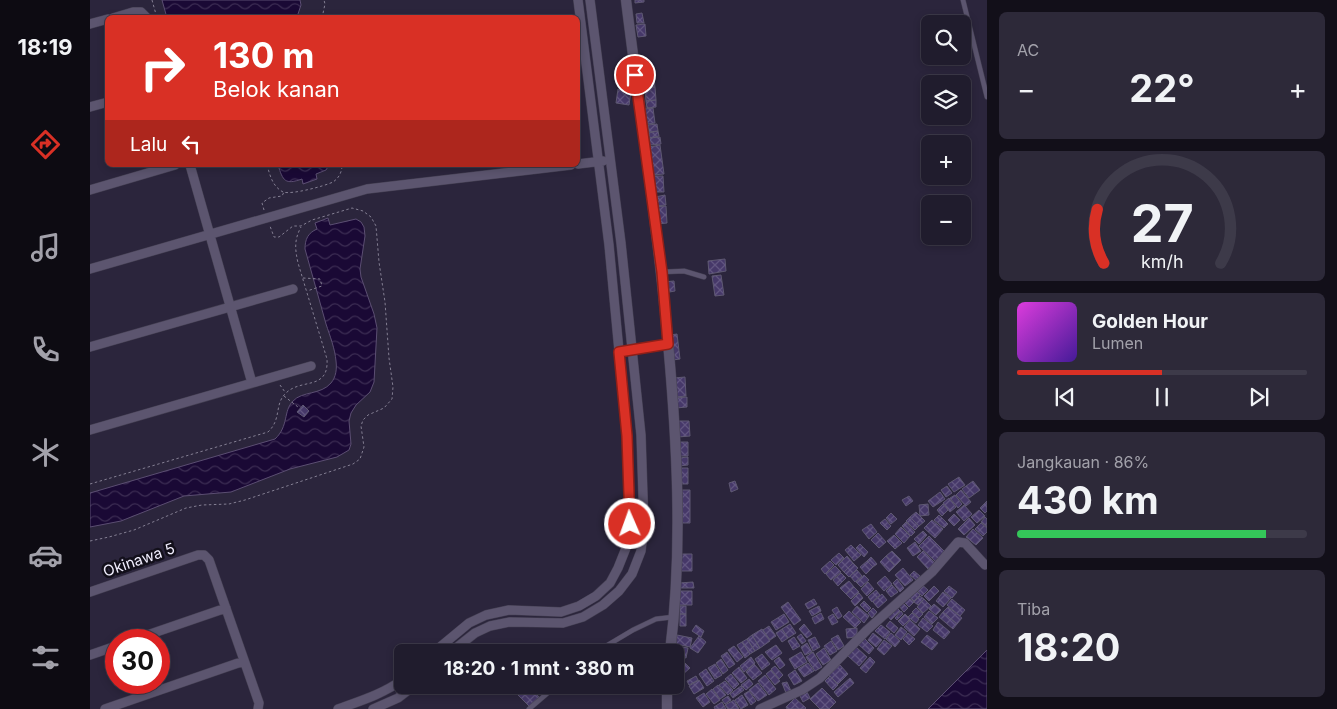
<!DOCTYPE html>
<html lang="id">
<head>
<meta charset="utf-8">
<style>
  :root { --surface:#201c2d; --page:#2d2939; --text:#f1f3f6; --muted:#a2a1aa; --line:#3d3a49; --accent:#d93025 }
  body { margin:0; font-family:Inter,sans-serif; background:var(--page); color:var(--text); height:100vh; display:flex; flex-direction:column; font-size:19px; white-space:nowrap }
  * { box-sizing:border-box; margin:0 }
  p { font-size:16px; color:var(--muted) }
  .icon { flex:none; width:28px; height:28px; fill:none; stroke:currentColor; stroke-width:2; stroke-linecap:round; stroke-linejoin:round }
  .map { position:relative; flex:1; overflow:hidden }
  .details { display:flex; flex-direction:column; gap:12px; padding:12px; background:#120f19; width:350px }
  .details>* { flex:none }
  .banner { position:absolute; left:15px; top:15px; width:475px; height:152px; border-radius:8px; box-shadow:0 2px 8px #0003,0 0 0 1px var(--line); background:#d93025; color:#fff; overflow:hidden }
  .fabs { position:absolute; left:831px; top:15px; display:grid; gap:10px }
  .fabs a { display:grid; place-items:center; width:50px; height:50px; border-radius:8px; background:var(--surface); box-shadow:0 2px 8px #0003,0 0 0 1px var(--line); font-size:25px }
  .speed { position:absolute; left:15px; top:629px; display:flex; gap:10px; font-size:25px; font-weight:700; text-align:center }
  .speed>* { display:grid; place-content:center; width:65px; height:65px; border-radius:50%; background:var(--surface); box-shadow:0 2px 8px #0003,0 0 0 1px var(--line); line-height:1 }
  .speed .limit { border:8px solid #d22; background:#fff; color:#111 }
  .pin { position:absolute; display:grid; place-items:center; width:42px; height:42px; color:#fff; margin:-21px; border:2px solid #fff; border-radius:50%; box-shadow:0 1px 5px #0007 }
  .me { position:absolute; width:55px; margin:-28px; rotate:358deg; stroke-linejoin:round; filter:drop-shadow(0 0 4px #0008) }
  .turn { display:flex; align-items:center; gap:18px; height:105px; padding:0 25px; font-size:22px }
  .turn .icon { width:65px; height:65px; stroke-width:2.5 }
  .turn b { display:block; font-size:35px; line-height:42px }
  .then { display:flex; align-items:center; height:48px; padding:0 25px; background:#0003; gap:10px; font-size:19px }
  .big { font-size:38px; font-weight:700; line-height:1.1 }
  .details .widget { flex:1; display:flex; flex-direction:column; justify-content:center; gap:8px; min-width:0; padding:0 18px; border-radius:8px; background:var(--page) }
  .details .dial { align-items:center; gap:0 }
  .dial svg { height:130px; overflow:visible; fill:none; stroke:var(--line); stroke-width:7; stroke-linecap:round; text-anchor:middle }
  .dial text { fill:var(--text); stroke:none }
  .song { display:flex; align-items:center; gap:15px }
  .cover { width:60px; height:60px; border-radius:8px; background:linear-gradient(135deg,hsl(300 70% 55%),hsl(260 70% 35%)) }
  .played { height:5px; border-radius:2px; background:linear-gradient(90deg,var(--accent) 50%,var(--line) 50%) }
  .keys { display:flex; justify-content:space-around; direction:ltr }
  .heat { display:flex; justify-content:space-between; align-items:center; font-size:28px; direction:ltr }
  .charge { height:8px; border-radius:4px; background:linear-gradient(90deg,#34c759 86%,var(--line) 0) }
  .trip { position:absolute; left:304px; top:644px; width:290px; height:50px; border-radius:8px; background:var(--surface); box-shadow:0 2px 8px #0003,0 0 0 1px var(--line); font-weight:700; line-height:50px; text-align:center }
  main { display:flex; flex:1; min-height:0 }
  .dock { display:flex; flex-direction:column; width:90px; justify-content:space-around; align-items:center; background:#0d0b12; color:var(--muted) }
  .dock .icon { width:35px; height:35px }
  .dock .selected { color:var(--accent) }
  .dock b { font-size:22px; color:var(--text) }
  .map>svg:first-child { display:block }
  .water { fill:url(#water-waves); stroke:#5b4e72 }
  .building { fill:url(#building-cross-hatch); stroke:#5e5872 }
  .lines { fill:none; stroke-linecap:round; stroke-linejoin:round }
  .service-casing { stroke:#454053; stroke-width:5.5 }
  .minor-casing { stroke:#454053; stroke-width:10 }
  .tertiary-casing { stroke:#454053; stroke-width:11 }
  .path { stroke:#847f93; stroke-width:1; stroke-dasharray:2.5 2.5; stroke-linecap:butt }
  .service { stroke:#5c556f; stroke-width:4.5 }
  .minor { stroke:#5c556f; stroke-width:9 }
  .tertiary { stroke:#5c556f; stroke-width:10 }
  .route-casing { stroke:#8d1f18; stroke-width:12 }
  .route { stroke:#d93025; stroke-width:9 }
  .labels { text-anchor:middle; stroke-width:5; stroke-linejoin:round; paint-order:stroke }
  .street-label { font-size:15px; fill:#f2efff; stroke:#13101b }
</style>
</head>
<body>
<main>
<nav class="dock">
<b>18:19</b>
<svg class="icon selected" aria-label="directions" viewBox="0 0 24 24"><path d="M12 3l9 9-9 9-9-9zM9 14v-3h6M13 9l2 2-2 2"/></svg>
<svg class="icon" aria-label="music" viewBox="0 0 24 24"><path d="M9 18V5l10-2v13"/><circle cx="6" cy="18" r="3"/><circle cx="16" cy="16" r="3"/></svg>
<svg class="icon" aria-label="phone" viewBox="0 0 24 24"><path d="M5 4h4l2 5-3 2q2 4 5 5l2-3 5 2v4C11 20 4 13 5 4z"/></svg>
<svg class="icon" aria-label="climate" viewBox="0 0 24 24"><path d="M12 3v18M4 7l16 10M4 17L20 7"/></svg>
<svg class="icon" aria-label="car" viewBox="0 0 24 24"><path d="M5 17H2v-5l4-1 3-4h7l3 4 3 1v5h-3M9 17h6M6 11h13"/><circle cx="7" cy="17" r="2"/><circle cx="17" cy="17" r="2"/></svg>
<svg class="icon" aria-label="filters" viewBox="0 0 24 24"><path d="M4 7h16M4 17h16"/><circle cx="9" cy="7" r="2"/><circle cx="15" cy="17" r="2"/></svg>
</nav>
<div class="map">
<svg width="897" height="709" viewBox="0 0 897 709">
  <defs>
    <pattern id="water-waves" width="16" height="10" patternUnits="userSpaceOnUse" patternTransform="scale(1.25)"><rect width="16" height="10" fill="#1a0935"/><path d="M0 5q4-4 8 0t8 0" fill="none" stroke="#3c2d53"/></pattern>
    <pattern id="building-cross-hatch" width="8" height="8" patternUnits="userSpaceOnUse" patternTransform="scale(1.25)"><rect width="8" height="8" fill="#463869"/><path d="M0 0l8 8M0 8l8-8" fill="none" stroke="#615580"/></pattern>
  </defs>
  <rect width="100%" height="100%" fill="#2b253c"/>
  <path class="water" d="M 72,0 L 210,0 L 211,5 L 207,17 L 136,18 C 130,15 87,18 77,18 Z
    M 188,165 L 239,165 L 236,170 L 226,174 L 227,179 L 213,184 L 212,179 C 195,185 193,181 188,165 Z
    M 238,218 L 240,225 L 266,219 L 271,222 L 274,227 L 275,236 L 270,269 L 271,277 L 284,314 L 287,328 L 284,382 L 280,392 L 266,405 L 261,413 L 259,421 L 261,444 L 259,450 L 247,457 L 200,469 L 141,492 L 94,496 L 31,521 L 0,527 L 0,493 L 185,439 C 199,426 193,411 203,401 C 212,391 231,395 241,383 C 246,377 247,369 246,361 C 245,349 240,336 236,324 C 229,299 222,274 215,249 C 215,239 218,233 227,229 L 225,223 Z
    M 897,650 L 897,709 L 838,709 Z"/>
  <path class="building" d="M 545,0 L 554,0 L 554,2 L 545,3 Z
    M 552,13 L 554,23 L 547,23 L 546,14 Z
    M 555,24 L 556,36 L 548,37 L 546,25 Z
    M 561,62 L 563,76 L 554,77 L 552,63 Z
    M 564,77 L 565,87 L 555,88 L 554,78 Z
    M 565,87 L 566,100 L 556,101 L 555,88 Z
    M 528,89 L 541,91 L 539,105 L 526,103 Z
    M 566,100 L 566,107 L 557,108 L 556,101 Z
    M 563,108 L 565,123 L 557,124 L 555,109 Z
    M 567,124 L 568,131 L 559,132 L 558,125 Z
    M 568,131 L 569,136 L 560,138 L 559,133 Z
    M 570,137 L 571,144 L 560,145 L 559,138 Z
    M 570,145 L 574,174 L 563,175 L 559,147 Z
    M 564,176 L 573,176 L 574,192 L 565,192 Z
    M 575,195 L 576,205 L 566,206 L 565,197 Z
    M 576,206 L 577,223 L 567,224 L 565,207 Z
    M 635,259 L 636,271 L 619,274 L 618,261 Z
    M 631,275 L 634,295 L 625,296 L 622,276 Z
    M 584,281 L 585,291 L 574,293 L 573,282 Z
    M 587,334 L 590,359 L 583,360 L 580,335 Z
    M 595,377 L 596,396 L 586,397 L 584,378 Z
    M 597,397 L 597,407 L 586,408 L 586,398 Z
    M 213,405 L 219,411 L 214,417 L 207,412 Z
    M 587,421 L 599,421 L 600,436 L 588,437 Z
    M 589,442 L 598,442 L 598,456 L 589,456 Z
    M 598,457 L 598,465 L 589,466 L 589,458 Z
    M 588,468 L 598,468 L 598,484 L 588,484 Z
    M 869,477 L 875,485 L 864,492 L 858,484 Z
    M 645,481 L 648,489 L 641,492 L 639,483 Z
    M 883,481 L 890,490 L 879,498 L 872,489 Z
    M 857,486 L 862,493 L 856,497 L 851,490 Z
    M 588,490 L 600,490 L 600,523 L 589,523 Z
    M 871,490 L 881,502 L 876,506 L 866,495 Z
    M 850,492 L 855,499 L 843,507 L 838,501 Z
    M 865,495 L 872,504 L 868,508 L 860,498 Z
    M 819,496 L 823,501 L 816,506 L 812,500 Z
    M 859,498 L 866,507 L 860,512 L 853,503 Z
    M 897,501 L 897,511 L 895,513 L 890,508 Z
    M 838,504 L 839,515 L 830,516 L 829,505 Z
    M 853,504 L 858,510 L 852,516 L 847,510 Z
    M 874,505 L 882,514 L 874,521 L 866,512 Z
    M 889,510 L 895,516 L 887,523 L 881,517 Z
    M 826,512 L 835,521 L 829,526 L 820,517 Z
    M 801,513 L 807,519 L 801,524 L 796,518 Z
    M 864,514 L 870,520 L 864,526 L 858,520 Z
    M 849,515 L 858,524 L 854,528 L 844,520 Z
    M 820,517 L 829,526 L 825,530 L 816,521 Z
    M 895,517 L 897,519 L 897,527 L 891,522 Z
    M 879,518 L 885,525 L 874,535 L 868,529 Z
    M 795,519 L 801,526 L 797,530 L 790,523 Z
    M 842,520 L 853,529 L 845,538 L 834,528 Z
    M 816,522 L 825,532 L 821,536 L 812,526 Z
    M 891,523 L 897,528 L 897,532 L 893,536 L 885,529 Z
    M 781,524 L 787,532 L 779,539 L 772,530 Z
    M 811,527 L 820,536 L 814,543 L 805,534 Z
    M 883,529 L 893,538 L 886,545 L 876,537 Z
    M 833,531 L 837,535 L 829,544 L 824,539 Z
    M 788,533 L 796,542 L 789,548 L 781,540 Z
    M 804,535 L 812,543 L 805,549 L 797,541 Z
    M 839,536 L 855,552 L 846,562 L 829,546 Z
    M 825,542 L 831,551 L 823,556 L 817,548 Z
    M 770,544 L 778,552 L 774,557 L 766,548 Z
    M 761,545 L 771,555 L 764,561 L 755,550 Z
    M 802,551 L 811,560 L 805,566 L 796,556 Z
    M 833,551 L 845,563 L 838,569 L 827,557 Z
    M 749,553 L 754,558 L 746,565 L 741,560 Z
    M 591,554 L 602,554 L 602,571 L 591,571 Z
    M 757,556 L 763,563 L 754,572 L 748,565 Z
    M 796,556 L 805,566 L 799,572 L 790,562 Z
    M 781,557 L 787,564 L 783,567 L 777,561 Z
    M 740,561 L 744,565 L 735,574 L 731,569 Z
    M 777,561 L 783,567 L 776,574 L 770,567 Z
    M 763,563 L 768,568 L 759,577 L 754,572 Z
    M 745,566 L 751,572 L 741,580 L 736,574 Z
    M 813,568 L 823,580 L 815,586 L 805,575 Z
    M 767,570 L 772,576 L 765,582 L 760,576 Z
    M 824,571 L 830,576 L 826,580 L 820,575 Z
    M 751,573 L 756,578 L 748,586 L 743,580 Z
    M 774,575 L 779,580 L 771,587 L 766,582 Z
    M 795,576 L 802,584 L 794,591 L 787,583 Z
    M 807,579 L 814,588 L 810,592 L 803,583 Z
    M 759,581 L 764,587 L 756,594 L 750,588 Z
    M 603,582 L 604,588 L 589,588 L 589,583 Z
    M 778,582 L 784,589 L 777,596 L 771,589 Z
    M 830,583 L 838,590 L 832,596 L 825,588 Z
    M 802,585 L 808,592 L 801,597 L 796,591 Z
    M 844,586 L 849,591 L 839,601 L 834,596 Z
    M 859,586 L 867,592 L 862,598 L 854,591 Z
    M 764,587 L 769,592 L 761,599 L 756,594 Z
    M 824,589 L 830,595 L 824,601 L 818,595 Z
    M 786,590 L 790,595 L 782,602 L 778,597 Z
    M 589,591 L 602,591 L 602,605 L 589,605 Z
    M 853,592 L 861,598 L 853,607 L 846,601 Z
    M 769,593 L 773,598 L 765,606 L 761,601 Z
    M 792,594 L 797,600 L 788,608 L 783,602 Z
    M 817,596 L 824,602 L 819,607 L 813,601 Z
    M 830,596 L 834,599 L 828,605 L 824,602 Z
    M 724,599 L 727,604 L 718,609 L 715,604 Z
    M 834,599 L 841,606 L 833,613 L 827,607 Z
    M 862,599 L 875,610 L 870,616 L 857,605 Z
    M 774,601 L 781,608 L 777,612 L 770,605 Z
    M 698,602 L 711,620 L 704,625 L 691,607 Z
    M 812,602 L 818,608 L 814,612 L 808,605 Z
    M 844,604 L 851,610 L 846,615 L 839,609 Z
    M 590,606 L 596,606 L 596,614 L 590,614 Z
    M 729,606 L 731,611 L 722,616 L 719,611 Z
    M 767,606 L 779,616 L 774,623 L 762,612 Z
    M 747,607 L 752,616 L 748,619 L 742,610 Z
    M 806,607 L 810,611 L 801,620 L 797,615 Z
    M 858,607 L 872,618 L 867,624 L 853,612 Z
    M 783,608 L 787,612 L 782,618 L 778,613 Z
    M 826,608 L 833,614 L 829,618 L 822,612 Z
    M 759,611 L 771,622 L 765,628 L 753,617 Z
    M 811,611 L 813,614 L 807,620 L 805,618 Z
    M 839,611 L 848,618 L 842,624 L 834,617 Z
    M 853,612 L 867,624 L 863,629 L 849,617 Z
    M 731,613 L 734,619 L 725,624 L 722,618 Z
    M 822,613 L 829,619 L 826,623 L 818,617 Z
    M 590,614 L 596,614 L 596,626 L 590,626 Z
    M 694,614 L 699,622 L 686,630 L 681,622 Z
    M 743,614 L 748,622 L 742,625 L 738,617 Z
    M 815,614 L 820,619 L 813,626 L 808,621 Z
    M 833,618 L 843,626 L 837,632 L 828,625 Z
    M 820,620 L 830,629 L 824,636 L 814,627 Z
    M 800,621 L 808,628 L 804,633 L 796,626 Z
    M 848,622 L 860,632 L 854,639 L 843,630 Z
    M 700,624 L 706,633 L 698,638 L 692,629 Z
    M 714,624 L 722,634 L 717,638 L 709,629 Z
    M 606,625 L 614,631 L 611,637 L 602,631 Z
    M 791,625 L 800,632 L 795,639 L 785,631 Z
    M 679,626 L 686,636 L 680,640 L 673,630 Z
    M 811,627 L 817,632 L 811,640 L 805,635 Z
    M 767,628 L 767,637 L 757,638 L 756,629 Z
    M 672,629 L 680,641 L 670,648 L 662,635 Z
    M 692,629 L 698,638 L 692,642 L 686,633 Z
    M 783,633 L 792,640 L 786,647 L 778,640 Z
    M 801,633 L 810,641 L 805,647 L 796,639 Z
    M 818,633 L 825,639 L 819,645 L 813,639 Z
    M 711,634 L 716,641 L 712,644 L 707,637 Z
    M 587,635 L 602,638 L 600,647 L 586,644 Z
    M 662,635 L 670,648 L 665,651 L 657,639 Z
    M 748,635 L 754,646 L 748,650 L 741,639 Z
    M 837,635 L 848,643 L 842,650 L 831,642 Z
    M 609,636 L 616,642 L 608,653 L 600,648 Z
    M 704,637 L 710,646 L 703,650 L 698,641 Z
    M 725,637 L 730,647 L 723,651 L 718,640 Z
    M 774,638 L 784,648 L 779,654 L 768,644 Z
    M 657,639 L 665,651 L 660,654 L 652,642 Z
    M 794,640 L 802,646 L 794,655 L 787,649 Z
    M 741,641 L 747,651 L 740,655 L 734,646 Z
    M 652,642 L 660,654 L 655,658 L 647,645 Z
    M 717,643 L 722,652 L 715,655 L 711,647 Z
    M 686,645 L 692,653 L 682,660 L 675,652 Z
    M 586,646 L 598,648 L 596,658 L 585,655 Z
    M 644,646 L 653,657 L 647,662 L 638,650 Z
    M 766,647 L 777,657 L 769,666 L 758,656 Z
    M 734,648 L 741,660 L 733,665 L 726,654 Z
    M 637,652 L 645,664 L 639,668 L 631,656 Z
    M 711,652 L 717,662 L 705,669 L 699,659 Z
    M 723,652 L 732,667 L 725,671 L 716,657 Z
    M 672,654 L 680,664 L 672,670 L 665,659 Z
    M 661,657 L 665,663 L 654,672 L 650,666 Z
    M 689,657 L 695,665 L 690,669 L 684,661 Z
    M 780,657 L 785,662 L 776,673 L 770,668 Z
    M 631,659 L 638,670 L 633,674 L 626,663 Z
    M 595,663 L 600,668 L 592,675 L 587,670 Z
    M 718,663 L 724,671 L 714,677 L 708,669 Z
    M 625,664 L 632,675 L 625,679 L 618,668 Z
    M 664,664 L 672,673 L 663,680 L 656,672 Z
    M 750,665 L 758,674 L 748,684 L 739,675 Z
    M 685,666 L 693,675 L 689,679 L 681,669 Z
    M 649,667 L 657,678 L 651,683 L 642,673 Z
    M 616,669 L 624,681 L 617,686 L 609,674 Z
    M 681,670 L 690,681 L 685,685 L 676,674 Z
    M 705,670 L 712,681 L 704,685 L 698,675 Z
    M 641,674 L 649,684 L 644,689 L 635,679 Z
    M 675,675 L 686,689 L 679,695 L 668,681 Z
    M 606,676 L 608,680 L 599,685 L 597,681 Z
    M 740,676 L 748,685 L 743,690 L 735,681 Z
    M 760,678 L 764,683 L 748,697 L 744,692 Z
    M 659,679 L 663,684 L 656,690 L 651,685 Z
    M 609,680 L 614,688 L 604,694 L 599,686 Z
    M 635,681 L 643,690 L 638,695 L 629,685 Z
    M 697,682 L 701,691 L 696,693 L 692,683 Z
    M 668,683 L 677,695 L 668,701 L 659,690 Z
    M 398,685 L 415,685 L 405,693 Z
    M 434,685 L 438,685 L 449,697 L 439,706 L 426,693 Z
    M 628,685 L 636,695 L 630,699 L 623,689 Z
    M 651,686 L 654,690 L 643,698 L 640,694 Z
    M 732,688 L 746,702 L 739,709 L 730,709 L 720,699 Z
    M 622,689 L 630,700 L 624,704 L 616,694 Z
    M 716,690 L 720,698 L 713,702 L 709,694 Z
    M 659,691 L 666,701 L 661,705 L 654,694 Z
    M 614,693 L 620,702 L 613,707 L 606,698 Z
    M 652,695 L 658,705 L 651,709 L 645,700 Z
    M 638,696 L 641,700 L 635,704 L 632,700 Z
    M 705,698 L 716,708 L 715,709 L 697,709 L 696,707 Z
    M 644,700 L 649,709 L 638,709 L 635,705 Z
    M 632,702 L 636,709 L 625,709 L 624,707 Z"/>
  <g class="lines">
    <defs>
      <path id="service" d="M 873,0 L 897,97
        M 572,272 L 594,271 L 614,277
        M 506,652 L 543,630 L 566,619 L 583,617
        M 439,709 L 467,685"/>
      <path id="minor" d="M 23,18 L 43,12 L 51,12 L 57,18
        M 0,24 L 18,19
        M 0,107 L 18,102
        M 488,164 L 513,161
        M 100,165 L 162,383
        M 0,190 L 85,165
        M 0,269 L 277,189 L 481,165
        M 0,347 L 203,289
        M 536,351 L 578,344
        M 0,430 L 221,366
        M 0,592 L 108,555 L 114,555 L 119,560 L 169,703 L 168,709
        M 43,640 L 136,608
        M 344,652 L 379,623 L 396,615 L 419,610 L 471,612 L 489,606 L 506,596 L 520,583 L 528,568 L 536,548 L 540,524 L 537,436 L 519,245 L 488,0
        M 361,652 L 385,633 L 400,626 L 420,622 L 473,623 L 493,617 L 513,605 L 529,591 L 542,574 L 551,551 L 554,526 L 551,435 L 531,243 L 500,0
        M 0,655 L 26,646
        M 15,709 L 154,661
        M 248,709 C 270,701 293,694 312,680
        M 283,709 L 308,698 L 325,685
        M 670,709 L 712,690 L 730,678 L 777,630 L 842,572 L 868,542 L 875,543 L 895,565"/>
      <path id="tertiary" d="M 536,0 C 551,122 570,243 580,365 C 588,461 592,557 580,652
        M 577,709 L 577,685"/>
    </defs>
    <use href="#service" class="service-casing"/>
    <use href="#minor" class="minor-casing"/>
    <use href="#tertiary" class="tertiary-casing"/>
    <path class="path" d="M 62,0 L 67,18
      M 232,18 L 235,4 L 234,0
      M 177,165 C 180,175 182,186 193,192 C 201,195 235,186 243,182 C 249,178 252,172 252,165
      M 174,210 L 172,203 L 179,198 L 192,196 L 194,192
      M 213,278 L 230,279 L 232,286 L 217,291
      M 190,385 L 195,392
      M 194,396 L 208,407
      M 0,484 L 178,432 C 192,419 184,404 196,393 C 211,378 239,391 237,359 L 208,263 C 205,249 204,240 211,227
      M 0,541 L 19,537 L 44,530 L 96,508 L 112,505 L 139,504 L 155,500 L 263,464 L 270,459 L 274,447 L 271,426 L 273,420 L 278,415 L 294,408 L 302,399 L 303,387 L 299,358 L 295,302 L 289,262 L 286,226 L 281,217 L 273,211 L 262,208 L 222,220 L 211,226 L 203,226 L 189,237 L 184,237 L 180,226"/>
    <use href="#service" class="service"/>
    <use href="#minor" class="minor"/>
    <use href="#tertiary" class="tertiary"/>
  </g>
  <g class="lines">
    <defs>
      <path id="route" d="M 540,524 L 537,436 L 529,352 L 578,344 L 572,272 L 545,75"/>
    </defs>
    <use href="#route" class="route-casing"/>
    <use href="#route" class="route"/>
  </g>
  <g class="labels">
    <g class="street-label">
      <text transform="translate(49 560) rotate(-19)" y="5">Okinawa 5</text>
    </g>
  </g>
</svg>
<div class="fabs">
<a><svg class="icon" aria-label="search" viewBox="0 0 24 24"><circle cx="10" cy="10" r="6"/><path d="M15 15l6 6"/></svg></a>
<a><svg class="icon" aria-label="layers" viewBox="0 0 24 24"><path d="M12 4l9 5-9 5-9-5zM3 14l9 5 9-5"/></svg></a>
<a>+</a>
<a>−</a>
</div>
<div class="speed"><div class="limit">30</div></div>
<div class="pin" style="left:545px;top:75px;background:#d93025"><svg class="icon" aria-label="arrive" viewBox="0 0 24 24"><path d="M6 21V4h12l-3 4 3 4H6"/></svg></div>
<svg class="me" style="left:540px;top:524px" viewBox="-20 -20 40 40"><circle r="17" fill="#d93025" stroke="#fff" stroke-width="3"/><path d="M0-11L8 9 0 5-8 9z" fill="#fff"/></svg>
<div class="trip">18:20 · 1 mnt · 380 m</div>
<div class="banner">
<div class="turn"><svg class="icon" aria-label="right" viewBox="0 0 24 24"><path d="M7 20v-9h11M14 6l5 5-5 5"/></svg><div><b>130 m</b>Belok kanan</div></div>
<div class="then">Lalu<svg class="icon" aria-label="left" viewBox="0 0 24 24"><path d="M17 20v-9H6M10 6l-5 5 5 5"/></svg></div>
</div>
</div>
<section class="details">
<div class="widget"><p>AC</p>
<div class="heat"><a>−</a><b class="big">22°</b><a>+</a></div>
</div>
<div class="widget dial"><svg viewBox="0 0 100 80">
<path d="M14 69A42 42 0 1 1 86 69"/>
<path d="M14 69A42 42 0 0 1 10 36" stroke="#d93025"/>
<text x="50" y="56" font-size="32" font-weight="700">27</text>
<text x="50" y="72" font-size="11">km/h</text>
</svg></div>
<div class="widget">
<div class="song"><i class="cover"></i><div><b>Golden Hour</b><p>Lumen</p></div></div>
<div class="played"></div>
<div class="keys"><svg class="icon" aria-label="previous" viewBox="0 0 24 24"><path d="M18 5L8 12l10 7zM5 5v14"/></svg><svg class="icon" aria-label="pause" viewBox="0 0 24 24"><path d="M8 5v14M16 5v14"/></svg><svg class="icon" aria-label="next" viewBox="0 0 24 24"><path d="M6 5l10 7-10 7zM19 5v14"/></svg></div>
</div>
<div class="widget"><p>Jangkauan · 86%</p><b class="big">430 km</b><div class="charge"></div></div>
<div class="widget"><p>Tiba</p><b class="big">18:20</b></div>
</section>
</main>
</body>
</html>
